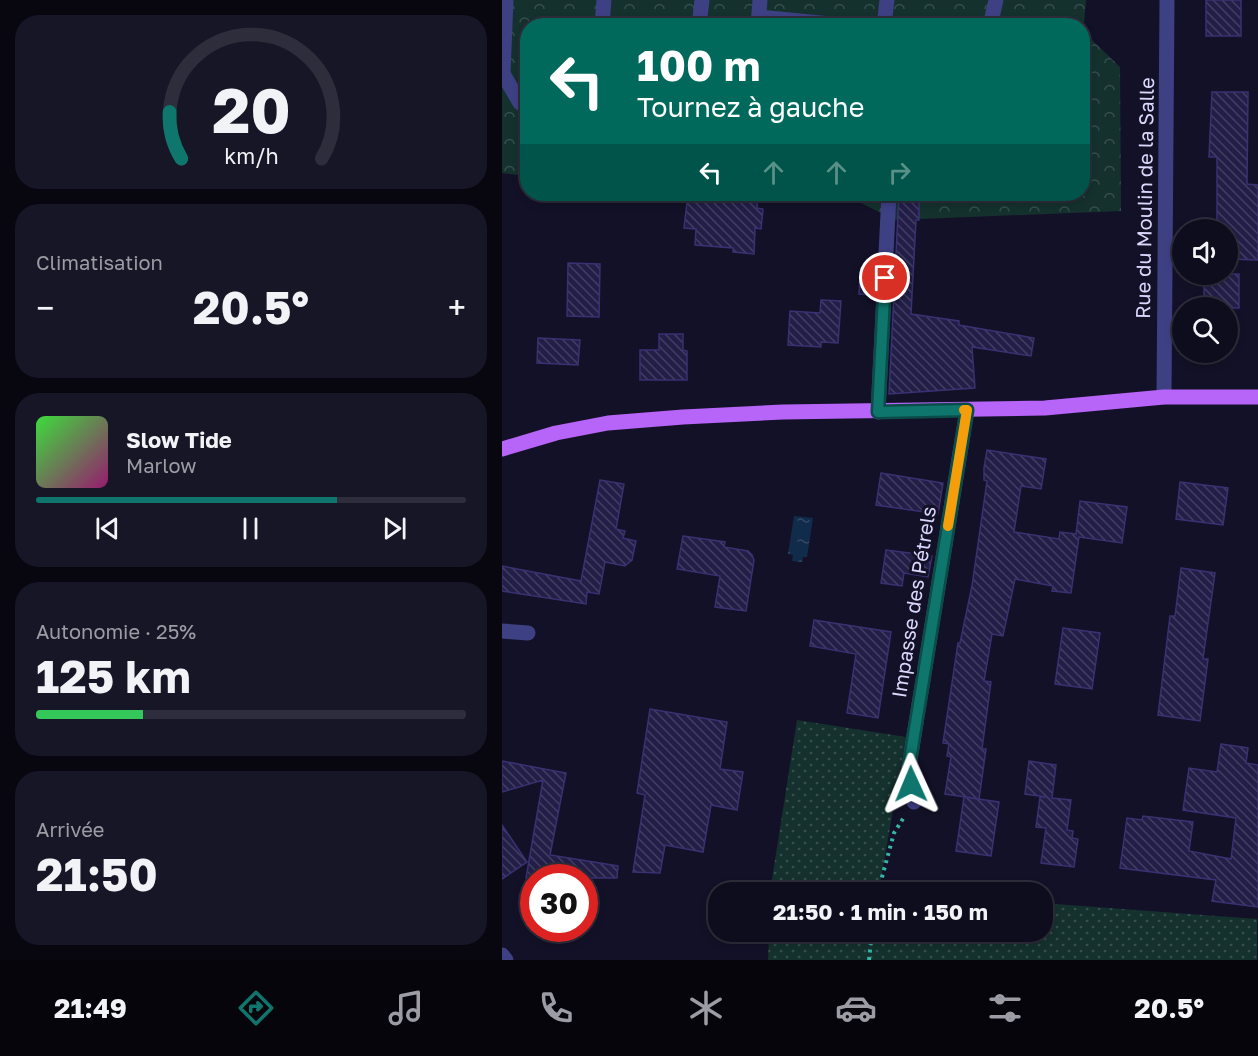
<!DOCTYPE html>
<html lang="fr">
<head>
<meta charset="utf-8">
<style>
  :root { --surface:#0e0d1d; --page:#171626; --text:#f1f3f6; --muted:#9b9ca4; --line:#2e2d3b; --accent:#0f766e }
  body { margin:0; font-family:"Golos Text",sans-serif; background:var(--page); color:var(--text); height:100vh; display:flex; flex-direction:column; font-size:22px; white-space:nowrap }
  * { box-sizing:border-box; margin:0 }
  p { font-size:20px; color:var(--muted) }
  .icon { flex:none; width:33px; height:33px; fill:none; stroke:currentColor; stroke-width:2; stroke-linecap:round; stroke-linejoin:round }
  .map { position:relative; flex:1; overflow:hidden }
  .sheet { display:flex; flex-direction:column; gap:15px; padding:15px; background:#080710; width:502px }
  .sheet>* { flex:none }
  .banner { position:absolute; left:18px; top:18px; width:570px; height:183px; border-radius:24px; box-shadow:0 3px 9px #0003,0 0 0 2px var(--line); background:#00695c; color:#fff; overflow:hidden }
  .controls { position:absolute; left:670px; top:219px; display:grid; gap:12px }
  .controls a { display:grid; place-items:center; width:66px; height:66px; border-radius:50%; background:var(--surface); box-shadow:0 3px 9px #0003,0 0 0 2px var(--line); font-size:30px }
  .speed { position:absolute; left:18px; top:864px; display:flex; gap:12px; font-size:30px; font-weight:700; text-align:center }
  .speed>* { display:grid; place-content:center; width:78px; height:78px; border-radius:50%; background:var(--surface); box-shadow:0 3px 9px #0003,0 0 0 2px var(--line); line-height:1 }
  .speed .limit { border:9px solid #d22; background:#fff; color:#111 }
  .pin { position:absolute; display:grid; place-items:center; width:51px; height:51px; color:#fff; margin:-26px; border:3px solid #fff; border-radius:50%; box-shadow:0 2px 6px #0007 }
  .me { position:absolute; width:66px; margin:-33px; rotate:359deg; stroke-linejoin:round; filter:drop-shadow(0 0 4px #0008) }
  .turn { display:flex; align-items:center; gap:21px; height:126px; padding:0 18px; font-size:27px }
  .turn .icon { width:78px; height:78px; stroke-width:2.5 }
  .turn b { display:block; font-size:42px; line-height:51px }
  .lanes { display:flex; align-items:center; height:57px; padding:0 18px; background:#0003; justify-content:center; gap:30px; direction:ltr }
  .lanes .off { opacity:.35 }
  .big { font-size:45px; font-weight:700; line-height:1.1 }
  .sheet .tile { flex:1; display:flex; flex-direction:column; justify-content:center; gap:9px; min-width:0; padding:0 21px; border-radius:24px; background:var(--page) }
  .sheet .dial { align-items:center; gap:0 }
  .dial svg { height:156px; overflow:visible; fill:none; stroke:var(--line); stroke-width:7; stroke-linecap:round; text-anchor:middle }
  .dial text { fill:var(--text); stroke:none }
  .song { display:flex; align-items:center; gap:18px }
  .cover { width:72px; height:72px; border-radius:9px; background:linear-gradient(135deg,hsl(120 70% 55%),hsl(320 70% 35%)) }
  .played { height:6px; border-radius:3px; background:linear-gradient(90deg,var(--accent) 70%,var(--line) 70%) }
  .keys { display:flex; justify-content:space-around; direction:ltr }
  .heat { display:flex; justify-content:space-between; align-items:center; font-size:33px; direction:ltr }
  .charge { height:9px; border-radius:4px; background:linear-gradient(90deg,#34c759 25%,var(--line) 0) }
  .trip { position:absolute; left:206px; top:882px; width:345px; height:60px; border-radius:24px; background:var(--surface); box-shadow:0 3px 9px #0003,0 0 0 2px var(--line); font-weight:700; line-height:60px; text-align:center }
  .menu { display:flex; height:96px; justify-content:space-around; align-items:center; background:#06050c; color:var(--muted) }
  .menu .icon { width:42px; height:42px }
  .menu .selected { color:var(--accent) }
  .menu b { font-size:27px; color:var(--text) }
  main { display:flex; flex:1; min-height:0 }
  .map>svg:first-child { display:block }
  .grass { fill:url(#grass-dots) }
  .park { fill:url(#park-crowns) }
  .water { fill:url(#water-ripples) }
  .building { fill:url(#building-back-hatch); stroke:#393172; stroke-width:1.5 }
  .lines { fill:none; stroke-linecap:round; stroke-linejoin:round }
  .path { stroke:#35b5a5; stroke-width:4; stroke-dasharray:3 4.5; stroke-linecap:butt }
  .minor { stroke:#3e4084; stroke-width:15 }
  .major { stroke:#b764f9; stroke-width:15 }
  .route-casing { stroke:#0a4d48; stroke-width:15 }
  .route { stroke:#0f766e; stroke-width:10 }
  .slow { stroke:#f59e0b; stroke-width:10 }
  .labels { text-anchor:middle; stroke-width:6; stroke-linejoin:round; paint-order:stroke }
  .street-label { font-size:20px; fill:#dad9fd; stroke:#131127 }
</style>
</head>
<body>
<main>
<section class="sheet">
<div class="tile dial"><svg viewBox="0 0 100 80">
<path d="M14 69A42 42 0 1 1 86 69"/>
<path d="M14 69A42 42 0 0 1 8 45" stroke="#0f766e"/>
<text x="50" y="56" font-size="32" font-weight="700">20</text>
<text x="50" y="72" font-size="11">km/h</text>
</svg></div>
<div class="tile"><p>Climatisation</p>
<div class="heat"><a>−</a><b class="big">20.5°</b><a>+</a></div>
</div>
<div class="tile">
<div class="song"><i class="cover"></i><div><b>Slow Tide</b><p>Marlow</p></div></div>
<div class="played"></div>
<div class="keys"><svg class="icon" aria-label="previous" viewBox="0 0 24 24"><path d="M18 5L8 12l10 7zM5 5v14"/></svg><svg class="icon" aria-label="pause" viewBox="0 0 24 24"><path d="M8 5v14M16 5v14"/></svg><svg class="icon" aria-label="next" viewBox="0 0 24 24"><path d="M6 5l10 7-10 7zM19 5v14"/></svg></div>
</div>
<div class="tile"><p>Autonomie · 25%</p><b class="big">125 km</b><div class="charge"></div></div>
<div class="tile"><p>Arrivée</p><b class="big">21:50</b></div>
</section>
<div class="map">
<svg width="756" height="960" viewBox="0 0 756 960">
  <defs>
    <pattern id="grass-dots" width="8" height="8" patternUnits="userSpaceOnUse" patternTransform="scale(1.5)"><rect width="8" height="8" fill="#14312e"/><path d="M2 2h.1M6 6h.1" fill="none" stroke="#364e4d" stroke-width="1.8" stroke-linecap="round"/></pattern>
    <pattern id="park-crowns" width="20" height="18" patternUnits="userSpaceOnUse" patternTransform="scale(1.5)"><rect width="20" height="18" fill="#14312e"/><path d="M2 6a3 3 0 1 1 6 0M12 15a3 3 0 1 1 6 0" fill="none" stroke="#364e4d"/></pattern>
    <pattern id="water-ripples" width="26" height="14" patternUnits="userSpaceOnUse" patternTransform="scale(1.5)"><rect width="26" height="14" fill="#112b4b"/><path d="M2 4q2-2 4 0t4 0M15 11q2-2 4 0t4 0" fill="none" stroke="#334966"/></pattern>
    <pattern id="building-back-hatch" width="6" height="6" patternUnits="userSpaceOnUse" patternTransform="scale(1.5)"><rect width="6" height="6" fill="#231e47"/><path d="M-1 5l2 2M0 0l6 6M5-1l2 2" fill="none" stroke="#423e62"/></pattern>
  </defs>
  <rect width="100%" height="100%" fill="#131127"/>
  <path class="grass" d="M 295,720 L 404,737 L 377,890 L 405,892 L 268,892 Z
    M 540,903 L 755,919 L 755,960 L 266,960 L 267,932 L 540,932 Z"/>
  <path class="park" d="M 0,0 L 584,0 L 582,24 L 589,39 L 618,67 L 619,211 L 393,220 L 359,203 L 240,194 L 580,194 L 580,26 L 26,26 L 25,176 L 0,173 Z"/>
  <path class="water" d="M 292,516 L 311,518 L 305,557 L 301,557 L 300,562 L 290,561 L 291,555 L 286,554 Z"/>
  <path class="building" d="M 704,0 L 739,0 L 739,36 L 704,36 Z
    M 710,92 L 746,92 L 745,184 L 756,185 L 756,260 L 726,259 L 726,230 L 715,227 L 715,157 L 707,157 Z
    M 186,194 L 256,195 L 255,208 L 261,209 L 259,229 L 253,228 L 252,254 L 231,252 L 231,248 L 193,245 L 194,229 L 182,228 Z
    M 397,194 L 417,194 L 417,220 L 414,220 L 409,314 L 457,321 L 457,325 L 532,338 L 529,356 L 470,347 L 473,388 L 387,394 Z
    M 66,263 L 98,264 L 97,317 L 65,316 Z
    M 358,273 L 373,275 L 372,295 L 357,294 Z
    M 709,274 L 737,274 L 737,308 L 702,308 L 702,283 L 709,283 Z
    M 319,300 L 339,301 L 336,343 L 319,342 L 319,347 L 286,345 L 288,311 L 318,313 Z
    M 157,334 L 181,334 L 181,350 L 185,351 L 185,380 L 138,380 L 138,350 L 157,350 Z
    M 36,338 L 78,340 L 76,365 L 35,363 Z
    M 485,450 L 544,459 L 539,489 L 519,486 L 512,532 L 557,539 L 558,532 L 574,534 L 578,501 L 625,507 L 620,543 L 577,537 L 569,593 L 550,591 L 551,586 L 513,579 L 501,636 L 490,634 L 482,681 L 489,682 L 480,749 L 484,749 L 477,799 L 443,794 L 449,757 L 445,756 L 447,744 L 441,743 L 456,643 L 458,643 L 470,586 L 485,481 L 482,480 L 482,468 Z
    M 379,473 L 441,483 L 436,514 L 374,505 Z
    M 98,480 L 122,484 L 114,529 L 123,531 L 121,538 L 134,541 L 130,560 L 123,566 L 103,562 L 97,594 L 85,592 L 84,604 L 0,591 L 0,566 L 79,581 Z
    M 678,482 L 726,488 L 721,525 L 674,519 Z
    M 181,536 L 223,542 L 222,547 L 246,551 L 250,555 L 252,560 L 244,611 L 213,607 L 218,576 L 175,569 Z
    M 384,550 L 430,556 L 426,577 L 402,573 L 400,586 L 379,583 Z
    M 679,568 L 713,573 L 701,659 L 706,659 L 698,721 L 656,715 L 668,616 L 673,616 Z
    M 312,620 L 389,632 L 376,718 L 345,713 L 354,654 L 308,646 Z
    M 561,628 L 598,633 L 590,689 L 553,684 Z
    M 148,709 L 225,722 L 218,769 L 241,772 L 235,810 L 209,805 L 201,852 L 163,845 L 158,873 L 131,872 L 143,795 L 135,793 Z
    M 719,744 L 746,748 L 744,763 L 756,765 L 756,907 L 710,901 L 714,880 L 618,868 L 625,818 L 640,820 L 641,816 L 691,822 L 687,851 L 729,859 L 734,818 L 681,810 L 687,768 L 715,772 Z
    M 0,761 L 64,773 L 48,855 L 116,866 L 115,878 L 24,878 L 41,780 L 0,792 Z
    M 527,761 L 554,765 L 550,798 L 569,800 L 565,830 L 571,831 L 570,838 L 576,839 L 572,867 L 539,863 L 544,828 L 534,827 L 538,797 L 544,797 L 523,794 Z
    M 462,797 L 497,802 L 489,856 L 454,851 Z
    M 0,825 L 25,862 L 0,879 Z"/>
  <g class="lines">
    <path class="path" d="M 376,892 L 392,833 L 402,817
      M 367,960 L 370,932"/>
    <path class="minor" d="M 257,17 L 349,26
      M 100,26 L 102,0
      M 197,26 L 200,0
      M 256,26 L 258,0
      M 382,26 L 385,0
      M 488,26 L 494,0
      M 0,72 L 18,103 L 26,108
      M 1,73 L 4,0
      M 662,397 L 665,0
      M 376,412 L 387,194
      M 0,631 L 26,633
      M 412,802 L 407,766 L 465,410
      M 0,955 L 4,960"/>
    <path class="major" d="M 0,449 L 54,433 L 106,423 L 181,417 L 281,412 L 543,408 L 662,397 L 756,397"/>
  </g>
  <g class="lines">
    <defs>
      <path id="route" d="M 383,278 L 376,412 L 465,410 L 407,766 L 409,784"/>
    </defs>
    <use href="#route" class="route-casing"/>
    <use href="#route" class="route"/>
    <path class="slow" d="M 446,526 L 465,410 L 462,410"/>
  </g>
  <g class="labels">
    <g class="street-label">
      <text transform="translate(643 198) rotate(-89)" y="7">Rue du Moulin de la Salle</text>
      <text transform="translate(412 602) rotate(-81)" y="7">Impasse des Pétrels</text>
    </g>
  </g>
</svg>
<div class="controls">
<a><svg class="icon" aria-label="sound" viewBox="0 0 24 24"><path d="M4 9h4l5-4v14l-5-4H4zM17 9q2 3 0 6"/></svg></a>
<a><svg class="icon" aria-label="search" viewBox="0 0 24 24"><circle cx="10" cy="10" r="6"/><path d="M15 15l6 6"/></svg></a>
</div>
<div class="speed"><div class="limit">30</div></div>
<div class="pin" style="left:383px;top:278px;background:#d93025"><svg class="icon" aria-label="arrive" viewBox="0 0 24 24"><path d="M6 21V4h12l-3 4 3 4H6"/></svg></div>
<svg class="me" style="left:409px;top:784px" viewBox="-20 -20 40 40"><path d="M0-17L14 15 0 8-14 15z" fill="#0f766e" stroke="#fff" stroke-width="4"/></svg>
<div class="trip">21:50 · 1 min · 150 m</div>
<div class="banner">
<div class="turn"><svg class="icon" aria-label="left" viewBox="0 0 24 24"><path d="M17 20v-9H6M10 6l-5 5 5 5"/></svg><div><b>100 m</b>Tournez à gauche</div></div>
<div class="lanes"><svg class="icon" aria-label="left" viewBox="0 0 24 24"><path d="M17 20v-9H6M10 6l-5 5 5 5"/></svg><svg class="icon off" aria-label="ahead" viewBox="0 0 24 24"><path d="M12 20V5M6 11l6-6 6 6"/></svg><svg class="icon off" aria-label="ahead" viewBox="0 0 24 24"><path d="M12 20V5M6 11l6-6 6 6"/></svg><svg class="icon off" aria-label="right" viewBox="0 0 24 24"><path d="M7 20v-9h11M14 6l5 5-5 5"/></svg></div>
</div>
</div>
</main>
<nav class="menu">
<b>21:49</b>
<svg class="icon selected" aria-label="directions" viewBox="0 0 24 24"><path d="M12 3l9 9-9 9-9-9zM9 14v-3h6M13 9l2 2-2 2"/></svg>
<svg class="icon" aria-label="music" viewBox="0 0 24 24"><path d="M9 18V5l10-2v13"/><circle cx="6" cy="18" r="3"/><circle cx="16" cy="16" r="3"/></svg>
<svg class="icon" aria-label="phone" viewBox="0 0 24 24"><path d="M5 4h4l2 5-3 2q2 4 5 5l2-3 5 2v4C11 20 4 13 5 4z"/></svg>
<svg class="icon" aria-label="climate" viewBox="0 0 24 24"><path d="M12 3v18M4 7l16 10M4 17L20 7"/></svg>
<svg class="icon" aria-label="car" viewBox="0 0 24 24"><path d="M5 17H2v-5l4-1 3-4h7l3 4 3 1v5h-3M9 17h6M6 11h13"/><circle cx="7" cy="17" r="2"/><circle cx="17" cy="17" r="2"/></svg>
<svg class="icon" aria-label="filters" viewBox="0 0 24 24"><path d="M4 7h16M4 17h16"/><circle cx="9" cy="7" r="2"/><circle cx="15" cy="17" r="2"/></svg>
<b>20.5°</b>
</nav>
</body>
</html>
